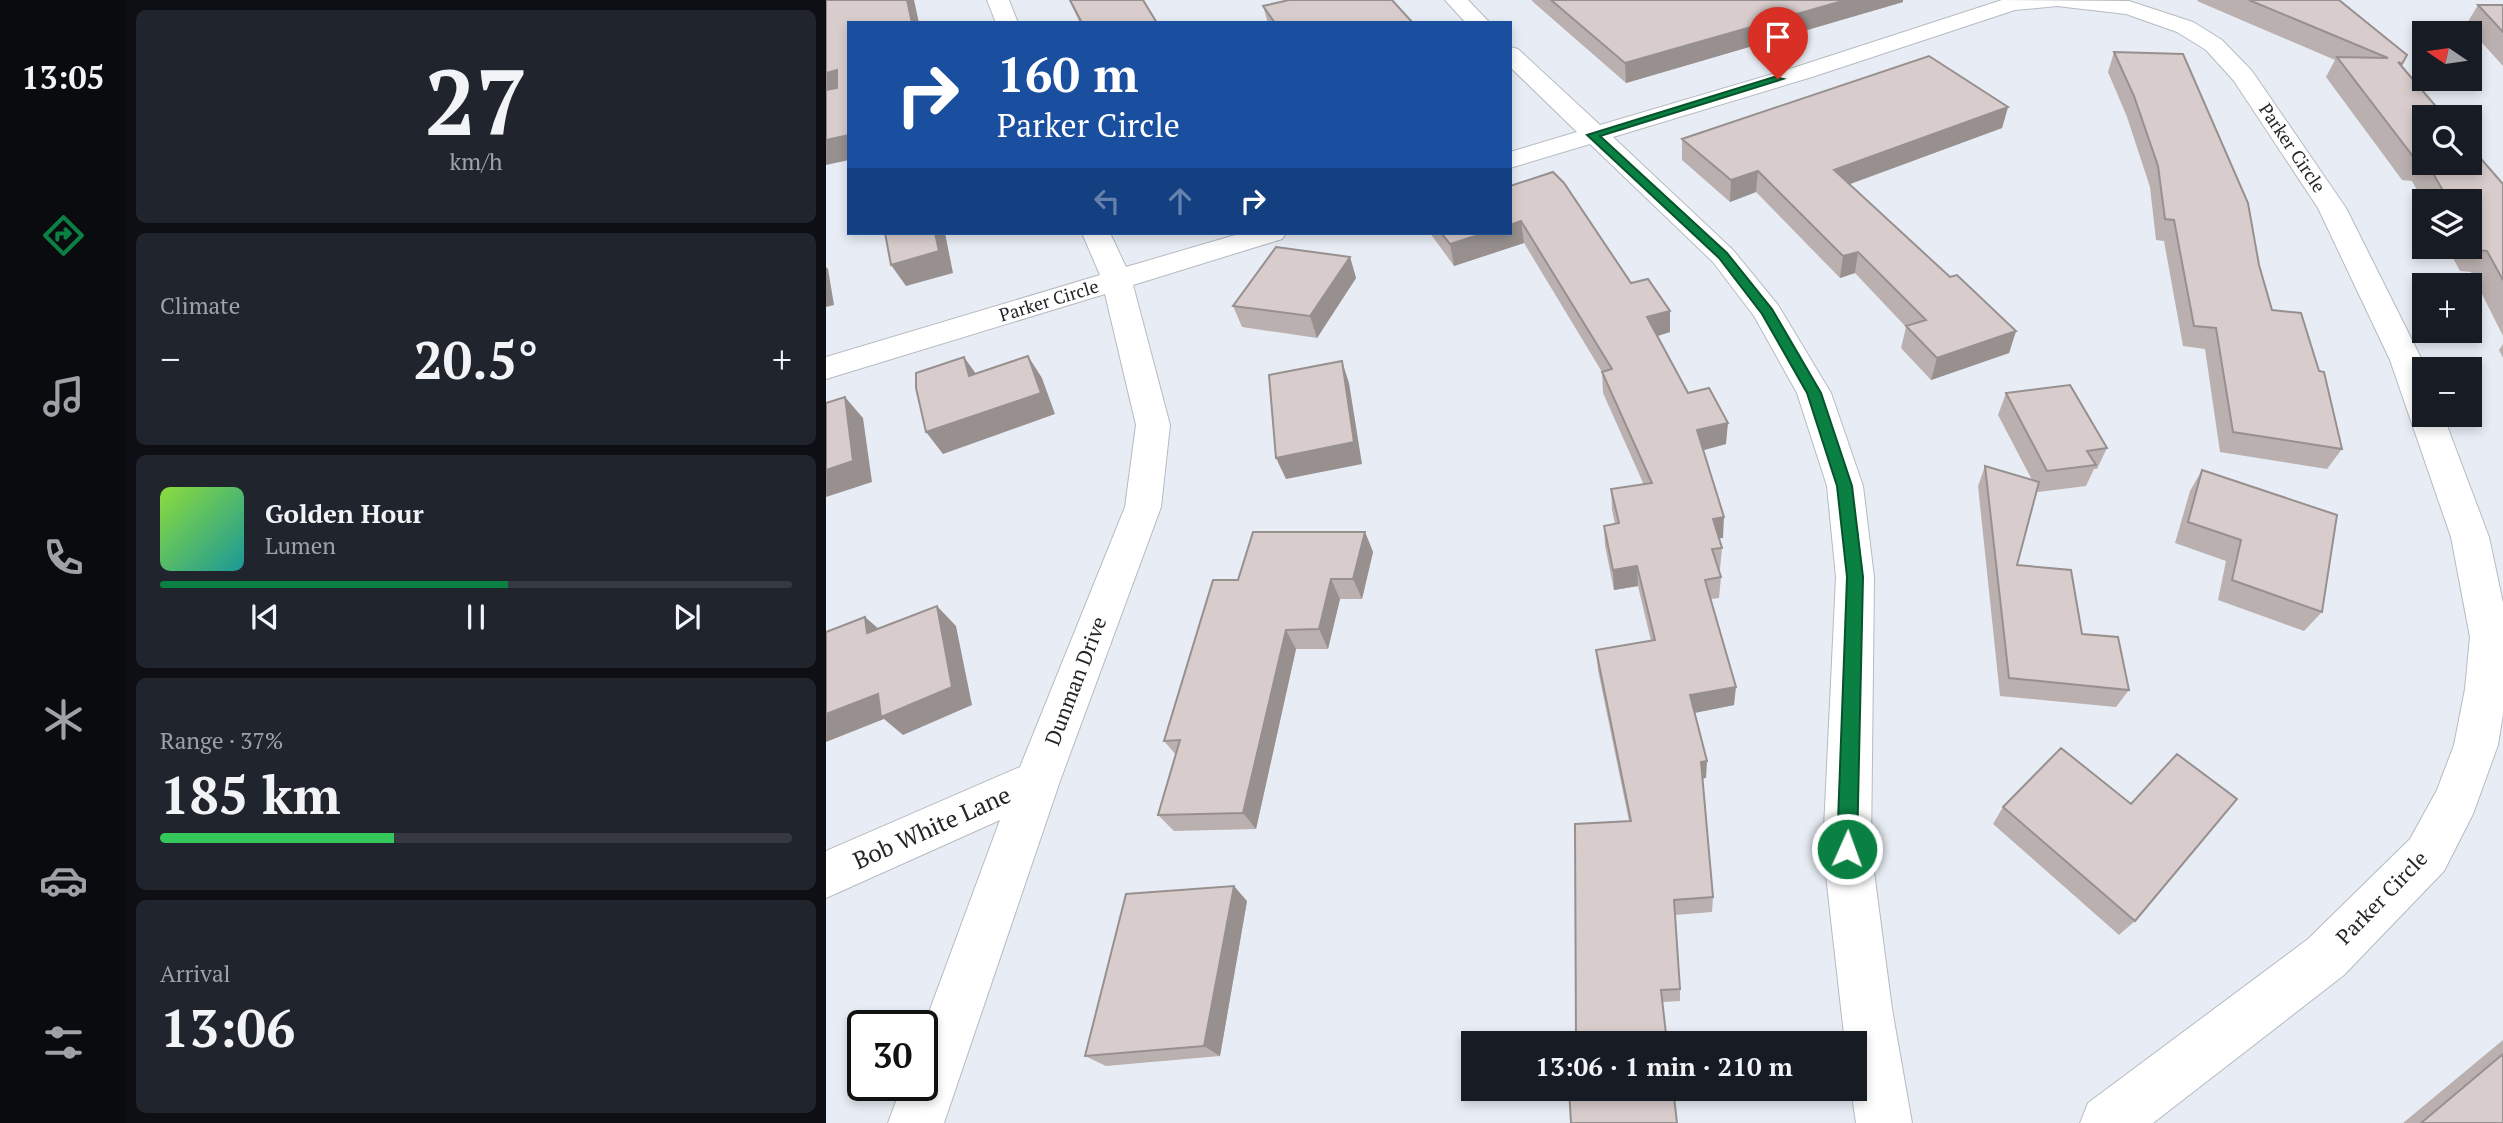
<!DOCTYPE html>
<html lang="en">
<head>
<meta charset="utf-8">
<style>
  :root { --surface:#171b24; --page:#20242c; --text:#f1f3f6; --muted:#9ea1a6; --line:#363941; --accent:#0b8043 }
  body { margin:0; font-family:"PT Serif",serif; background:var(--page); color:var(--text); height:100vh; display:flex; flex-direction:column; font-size:26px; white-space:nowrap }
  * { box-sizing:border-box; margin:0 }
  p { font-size:23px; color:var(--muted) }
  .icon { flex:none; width:38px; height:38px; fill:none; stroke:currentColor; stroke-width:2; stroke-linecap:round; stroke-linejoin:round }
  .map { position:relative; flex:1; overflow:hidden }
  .details { display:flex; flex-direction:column; gap:10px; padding:10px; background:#0d0f14; width:700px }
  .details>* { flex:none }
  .banner { position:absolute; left:21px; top:21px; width:665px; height:214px; border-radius:0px; box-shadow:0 4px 10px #0003; background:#1a4fa0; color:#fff; overflow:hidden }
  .needle { width:46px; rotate:283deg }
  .tools { position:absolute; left:1586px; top:21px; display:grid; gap:14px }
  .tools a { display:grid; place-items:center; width:70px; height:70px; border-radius:0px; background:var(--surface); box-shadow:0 4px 10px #0003; font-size:35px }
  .speed { position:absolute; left:21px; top:1010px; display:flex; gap:14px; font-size:35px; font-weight:700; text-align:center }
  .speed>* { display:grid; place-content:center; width:91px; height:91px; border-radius:50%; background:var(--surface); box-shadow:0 4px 10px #0003; line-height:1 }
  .speed .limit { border:4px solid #111; border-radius:10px; background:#fff; color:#111 }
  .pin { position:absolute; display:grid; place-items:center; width:60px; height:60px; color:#fff; margin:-72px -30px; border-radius:50% 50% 50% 0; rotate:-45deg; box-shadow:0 0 7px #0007 }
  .pin .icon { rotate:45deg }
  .me { position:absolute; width:77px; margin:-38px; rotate:2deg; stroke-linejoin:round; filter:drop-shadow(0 0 5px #0008) }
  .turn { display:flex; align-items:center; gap:24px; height:147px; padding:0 35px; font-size:32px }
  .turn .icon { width:91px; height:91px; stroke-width:2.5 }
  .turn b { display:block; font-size:49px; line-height:60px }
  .lanes { display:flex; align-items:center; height:66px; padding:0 35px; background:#0003; justify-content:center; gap:35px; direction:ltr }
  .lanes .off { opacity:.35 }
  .big { font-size:52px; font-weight:700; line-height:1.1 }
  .details .widget { flex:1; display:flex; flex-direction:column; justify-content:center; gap:10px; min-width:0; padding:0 24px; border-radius:10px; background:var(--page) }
  .details .dial { align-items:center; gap:0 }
  .dial b { font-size:91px; line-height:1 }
  .song { display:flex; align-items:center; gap:21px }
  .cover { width:84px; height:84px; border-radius:10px; background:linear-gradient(135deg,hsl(90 70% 55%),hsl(180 70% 35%)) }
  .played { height:7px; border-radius:4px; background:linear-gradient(90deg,var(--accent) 55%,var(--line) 55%) }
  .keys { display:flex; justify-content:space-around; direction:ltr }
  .heat { display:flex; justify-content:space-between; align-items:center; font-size:38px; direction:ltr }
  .charge { height:10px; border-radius:5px; background:linear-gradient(90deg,#34c759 37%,var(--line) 0) }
  .trip { position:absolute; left:635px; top:1031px; width:406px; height:70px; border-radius:0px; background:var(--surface); box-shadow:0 4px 10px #0003; font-weight:700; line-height:70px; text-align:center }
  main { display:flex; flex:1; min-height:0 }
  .menu { display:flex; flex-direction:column; width:126px; justify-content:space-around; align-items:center; background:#090b0e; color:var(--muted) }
  .menu .icon { width:49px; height:49px }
  .menu .current { color:var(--accent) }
  .menu b { font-size:32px; color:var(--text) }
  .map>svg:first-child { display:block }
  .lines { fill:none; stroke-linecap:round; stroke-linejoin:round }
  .minor-casing { stroke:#b6bac2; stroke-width:2 }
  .minor { fill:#fff; fill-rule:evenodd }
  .wall { fill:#bab0af }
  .shaded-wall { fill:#97908f }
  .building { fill:#d8cdcc; stroke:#97908f; stroke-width:2 }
  .route { fill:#0b8043; stroke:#07532c; stroke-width:2 }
  .labels { text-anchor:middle; stroke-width:5; stroke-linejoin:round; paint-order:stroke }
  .far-street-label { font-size:18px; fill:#232528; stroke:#fff }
  .street-label { font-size:21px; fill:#232528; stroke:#fff }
  .near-street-label { font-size:24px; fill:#232528; stroke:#fff }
</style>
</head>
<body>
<main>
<nav class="menu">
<b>13:05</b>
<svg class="icon current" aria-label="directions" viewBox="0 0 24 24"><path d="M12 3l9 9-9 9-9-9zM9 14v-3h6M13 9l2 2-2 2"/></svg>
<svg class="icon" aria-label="music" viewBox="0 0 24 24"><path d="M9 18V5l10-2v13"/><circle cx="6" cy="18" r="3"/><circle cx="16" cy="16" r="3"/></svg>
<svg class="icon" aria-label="phone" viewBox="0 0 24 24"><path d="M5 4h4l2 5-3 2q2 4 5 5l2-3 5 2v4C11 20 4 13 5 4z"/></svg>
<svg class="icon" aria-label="climate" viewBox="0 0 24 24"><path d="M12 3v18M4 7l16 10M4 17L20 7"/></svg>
<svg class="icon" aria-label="car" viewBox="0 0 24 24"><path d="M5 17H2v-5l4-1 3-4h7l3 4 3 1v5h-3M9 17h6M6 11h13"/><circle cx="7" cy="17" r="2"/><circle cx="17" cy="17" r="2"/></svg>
<svg class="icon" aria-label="filters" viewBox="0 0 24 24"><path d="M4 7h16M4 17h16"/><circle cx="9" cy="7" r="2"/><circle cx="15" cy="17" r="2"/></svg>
</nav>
<section class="details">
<div class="widget dial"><b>27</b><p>km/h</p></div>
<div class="widget"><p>Climate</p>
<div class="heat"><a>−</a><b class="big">20.5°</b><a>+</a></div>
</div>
<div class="widget">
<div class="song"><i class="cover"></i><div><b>Golden Hour</b><p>Lumen</p></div></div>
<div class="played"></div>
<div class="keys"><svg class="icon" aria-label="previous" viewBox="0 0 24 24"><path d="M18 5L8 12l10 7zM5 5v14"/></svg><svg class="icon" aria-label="pause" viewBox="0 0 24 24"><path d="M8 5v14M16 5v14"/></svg><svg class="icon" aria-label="next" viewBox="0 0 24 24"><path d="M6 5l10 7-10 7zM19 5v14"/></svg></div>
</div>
<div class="widget"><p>Range · 37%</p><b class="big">185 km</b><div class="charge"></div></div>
<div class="widget"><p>Arrival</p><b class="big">13:06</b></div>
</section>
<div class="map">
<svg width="1677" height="1123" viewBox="0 0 1677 1123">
  <rect width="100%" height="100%" fill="#e8edf5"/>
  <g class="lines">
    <defs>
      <path id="minor" d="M 161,0 L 183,0 L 192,23 L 170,23 Z
        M 619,0 L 642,0 L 664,23 L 640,23 Z
        M 1176,0 L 1303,1 L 1367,22 L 1396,40 L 1426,71 L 1520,208 L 1596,360 L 1600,369 L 1598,415 L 1617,415 L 1663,537 L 1677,603 L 1677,714 L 1672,745 L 1647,814 L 1618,871 L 1518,975 L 1327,1123 L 1254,1123 L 1262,1103 L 1482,939 L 1584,839 L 1611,790 L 1628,745 L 1639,689 L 1644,637 L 1625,537 L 1564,360 L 1492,208 L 1408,81 L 1380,50 L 1351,32 L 1300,14 L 1231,6 L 1189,10 L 986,77 L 787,137 L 907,250 L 952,305 L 1005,393 L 1037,486 L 1048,577 L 1045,849 L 1066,1009 L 1086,1123 L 1030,1123 L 1025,1088 L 1029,1088 L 1029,1043 L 1019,1043 L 997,849 L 1010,577 L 1001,486 L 971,393 L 928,316 L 887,262 L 764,144 L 684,168 L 684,152 L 751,132 L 684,67 L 684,47 L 692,49 L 774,125 L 970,67 Z
        M 256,233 L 284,233 L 300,267 L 416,233 L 460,233 L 456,239 L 307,285 L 344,425 L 335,507 L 234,781 L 118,1123 L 62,1123 L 76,1085 L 96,1085 L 96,1031 L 174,820 L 0,898 L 0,851 L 194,767 L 299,507 L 310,425 L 279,294 L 0,379 L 0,357 L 274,275 Z"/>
    </defs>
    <use href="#minor" class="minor-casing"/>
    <use href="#minor" class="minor"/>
  </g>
  <path class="wall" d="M 243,0 L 317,0 L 331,23 L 254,23 Z
    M 706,0 L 1077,0 L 1077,2 L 800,83 L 706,1 Z
    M 1372,0 L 1513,0 L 1581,55 L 1575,66 L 1598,117 L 1598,163 L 1643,163 L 1677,184 L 1677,336 L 1645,272 L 1634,271 L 1621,247 L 1643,247 L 1643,201 L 1598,201 L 1598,203 L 1586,181 L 1576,180 L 1500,77 L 1509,60 L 1371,1 Z
    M 1652,5 L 1677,5 L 1677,66 L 1640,25 Z
    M 437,6 L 587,23 L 442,23 Z
    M 1288,52 L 1433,265 L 1446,310 L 1516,449 L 1501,469 L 1394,452 L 1379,349 L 1357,346 L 1338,241 L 1330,240 L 1324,187 L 1301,117 L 1282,72 Z
    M 1182,107 L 1176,128 L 1024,184 L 1124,277 L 1190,331 L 1183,353 L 1105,380 L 1075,348 L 1080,327 L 1029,273 L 1014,278 L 930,192 L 904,202 L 856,160 L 856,139 Z
    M 684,186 L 805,283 L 844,332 L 831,336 L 862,393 L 900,444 L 877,450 L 897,538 L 893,538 L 896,548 L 894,569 L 892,569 L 895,577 L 893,598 L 885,599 L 908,705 L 868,713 L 880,778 L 877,778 L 887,897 L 886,912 L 849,915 L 854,989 L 854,1001 L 837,1002 L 803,821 L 772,670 L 770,650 L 825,641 L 812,586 L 788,590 L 779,546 L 778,526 L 789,524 L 786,510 L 785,489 L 818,485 L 777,393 L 776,372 L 698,243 L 628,266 L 604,233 L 684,233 Z
    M 524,257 L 530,278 L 491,338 L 416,327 L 407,306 Z
    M 1677,344 L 1677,358 L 1673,350 Z
    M 1180,393 L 1281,448 L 1271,469 L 1268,469 L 1260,486 L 1212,492 L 1211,490 L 1191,565 L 1256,634 L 1303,690 L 1290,707 L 1174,696 L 1152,486 L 1159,466 L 1206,480 L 1172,415 Z
    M 1376,470 L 1496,612 L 1478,631 L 1392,600 L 1400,561 L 1349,543 L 1364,491 Z
    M 539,532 L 547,552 L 536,599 L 514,599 L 502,649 L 470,649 L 430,829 L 348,831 L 332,815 L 350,755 L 338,741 L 412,580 Z
    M 1305,804 L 1309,921 L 1293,935 L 1167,824 L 1177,807 Z
    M 421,901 L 394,1056 L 280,1066 L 259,1056 Z
    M 1677,1040 L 1677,1123 L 1577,1123 Z"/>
  <path class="shaded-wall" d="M 81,0 L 88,0 L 93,23 L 86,23 Z
    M 1020,0 L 1077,0 L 1077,2 L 800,83 L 799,63 Z
    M 11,70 L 23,88 L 0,96 L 0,73 Z
    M 1182,107 L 1176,128 L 1005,191 L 1008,170 Z
    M 23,135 L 23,160 L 0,165 L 0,140 Z
    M 932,171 L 930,192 L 904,202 L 905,180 Z
    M 695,221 L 698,243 L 628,266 L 624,244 L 659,233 L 684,233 L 684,225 Z
    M 109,233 L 119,233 L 127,273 L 80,286 L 65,265 Z
    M 1032,252 L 1029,273 L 1014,278 L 1017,256 Z
    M 524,257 L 530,278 L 491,338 L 484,316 Z
    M 0,267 L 2,269 L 8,305 L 0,307 Z
    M 844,311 L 844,332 L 822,339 L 821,317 Z
    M 1190,331 L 1183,353 L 1105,380 L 1111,358 Z
    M 202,356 L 216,378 L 229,414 L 117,454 L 100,432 Z
    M 138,357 L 153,378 L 143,376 Z
    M 516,361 L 523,383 L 536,464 L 460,479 L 450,458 Z
    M 19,397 L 37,418 L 46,482 L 0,497 L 0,470 Z
    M 902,423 L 900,444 L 871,452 L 871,430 Z
    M 898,517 L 897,538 L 886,539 L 887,519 Z
    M 539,532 L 547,552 L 536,599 L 527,579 Z
    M 811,566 L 812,586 L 788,590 L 787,570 Z
    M 505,579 L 514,599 L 502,649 L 493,629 Z
    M 111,606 L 130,626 L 146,705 L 77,735 L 58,719 L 0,742 L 0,714 Z
    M 39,617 L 61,636 L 41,633 Z
    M 460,630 L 470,649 L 430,829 L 417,813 Z
    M 910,687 L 908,705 L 863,714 L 864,695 Z
    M 881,761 L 880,778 L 874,779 L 875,762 Z
    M 408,886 L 421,901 L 394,1056 L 378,1046 Z"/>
  <path class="building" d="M 0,0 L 81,0 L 86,23 L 23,23 L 23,135 L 0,140 L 0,90 L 11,88 L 11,70 L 0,73 Z
    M 244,0 L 317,0 L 331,23 L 256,23 Z
    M 463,0 L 566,0 L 587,23 L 449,23 L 437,6 Z
    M 725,0 L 1020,0 L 799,63 Z
    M 1423,0 L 1513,0 L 1581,55 L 1576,64 L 1572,62 L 1619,117 L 1598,117 L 1598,159 L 1589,159 L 1511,57 L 1562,58 Z
    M 1652,5 L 1677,5 L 1677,32 Z
    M 1288,52 L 1357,54 L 1422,203 L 1433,265 L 1446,310 L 1475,313 L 1493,371 L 1498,372 L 1516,449 L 1407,432 L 1390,328 L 1368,326 L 1348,220 L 1339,219 L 1332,166 L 1308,96 Z
    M 1103,56 L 1182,107 L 1008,170 L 1124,277 L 1131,275 L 1190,331 L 1111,358 L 1080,326 L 1100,320 L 1032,252 L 1017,256 L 932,171 L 905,180 L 856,139 Z
    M 1643,145 L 1677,184 L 1677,280 L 1661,251 L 1650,250 L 1643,238 L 1643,201 L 1623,201 L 1601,163 L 1643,163 Z
    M 727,172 L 738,183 L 805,283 L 822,279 L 844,311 L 821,317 L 862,393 L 883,388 L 902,423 L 871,430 L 898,517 L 887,519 L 896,548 L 886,549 L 895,577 L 879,580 L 910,687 L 864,695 L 881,761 L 875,762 L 887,897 L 848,900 L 854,989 L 835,990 L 841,1043 L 750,1043 L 749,824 L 805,821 L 770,650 L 829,640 L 811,566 L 787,570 L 778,526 L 793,523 L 785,489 L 826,483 L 776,372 L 786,369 L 695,221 L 684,225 L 684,186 Z
    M 59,233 L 109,233 L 113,251 L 65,265 Z
    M 615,233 L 659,233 L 624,244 Z
    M 450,247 L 524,257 L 484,316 L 407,306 Z
    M 202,356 L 215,393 L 100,432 L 90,388 L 90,373 L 138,357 L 143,376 Z
    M 516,361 L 528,442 L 450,458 L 443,375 Z
    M 1244,385 L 1281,448 L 1261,451 L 1270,465 L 1221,471 L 1180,393 Z
    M 19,397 L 27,461 L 0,470 L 0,403 Z
    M 1159,466 L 1213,482 L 1191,565 L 1245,570 L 1256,634 L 1292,637 L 1303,690 L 1183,678 Z
    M 1376,470 L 1511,515 L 1496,612 L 1406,580 L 1415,540 L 1362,522 Z
    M 427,532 L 539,532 L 527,579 L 505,579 L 493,629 L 460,630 L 417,813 L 332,815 L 354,740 L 338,741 L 387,580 L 412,580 Z
    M 111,606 L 126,687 L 55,717 L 52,694 L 0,714 L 0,632 L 39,617 L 41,633 Z
    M 1235,748 L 1305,804 L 1351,754 L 1411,799 L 1309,921 L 1177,807 Z
    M 408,886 L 378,1046 L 259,1056 L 300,894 Z
    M 1677,1054 L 1677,1123 L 1595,1123 Z
    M 743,1088 L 847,1088 L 851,1123 L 745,1123 Z"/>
  <path class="route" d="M 948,77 L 957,79 L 774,136 L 901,253 L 946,309 L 995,393 L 1026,486 L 1037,577 L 1031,849 L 1028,855 L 1021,858 L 1014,855 L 1011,849 L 1021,577 L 1011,486 L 981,393 L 936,314 L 893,258 L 761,135 Z"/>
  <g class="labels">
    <g class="far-street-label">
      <text transform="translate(1466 148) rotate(56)" y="6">Parker Circle</text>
      <text transform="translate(223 301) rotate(-17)" y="6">Parker Circle</text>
    </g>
    <g class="street-label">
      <text transform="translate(250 681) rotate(-69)" y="7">Dunman Drive</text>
      <text transform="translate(1556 898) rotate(-46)" y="7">Parker Circle</text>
    </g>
    <g class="near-street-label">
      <text transform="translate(106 828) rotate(-24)" y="8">Bob White Lane</text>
    </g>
  </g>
</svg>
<div class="tools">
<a><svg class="needle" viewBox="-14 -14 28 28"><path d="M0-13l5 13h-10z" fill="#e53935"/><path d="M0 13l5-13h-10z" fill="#9ea1a6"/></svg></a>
<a><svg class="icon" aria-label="search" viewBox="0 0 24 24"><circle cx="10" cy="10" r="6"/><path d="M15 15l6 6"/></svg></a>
<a><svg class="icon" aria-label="layers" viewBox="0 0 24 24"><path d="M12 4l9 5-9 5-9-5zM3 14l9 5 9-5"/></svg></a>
<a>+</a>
<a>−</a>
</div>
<div class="speed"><div class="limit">30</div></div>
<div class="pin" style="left:952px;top:79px;background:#d93025"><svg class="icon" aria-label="arrive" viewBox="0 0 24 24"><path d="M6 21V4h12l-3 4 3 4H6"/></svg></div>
<svg class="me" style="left:1021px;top:849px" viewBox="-20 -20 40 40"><circle r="17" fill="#0b8043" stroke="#fff" stroke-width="3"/><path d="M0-11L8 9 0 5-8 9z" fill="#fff"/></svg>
<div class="trip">13:06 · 1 min · 210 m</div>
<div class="banner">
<div class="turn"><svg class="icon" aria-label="right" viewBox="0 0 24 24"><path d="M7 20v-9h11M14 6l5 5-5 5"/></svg><div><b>160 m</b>Parker Circle</div></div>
<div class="lanes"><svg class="icon off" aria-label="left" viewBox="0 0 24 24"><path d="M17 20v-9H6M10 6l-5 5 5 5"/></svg><svg class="icon off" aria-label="ahead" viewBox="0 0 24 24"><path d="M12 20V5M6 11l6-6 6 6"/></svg><svg class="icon" aria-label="right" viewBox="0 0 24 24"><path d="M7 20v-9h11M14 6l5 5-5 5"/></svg></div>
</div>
</div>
</main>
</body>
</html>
